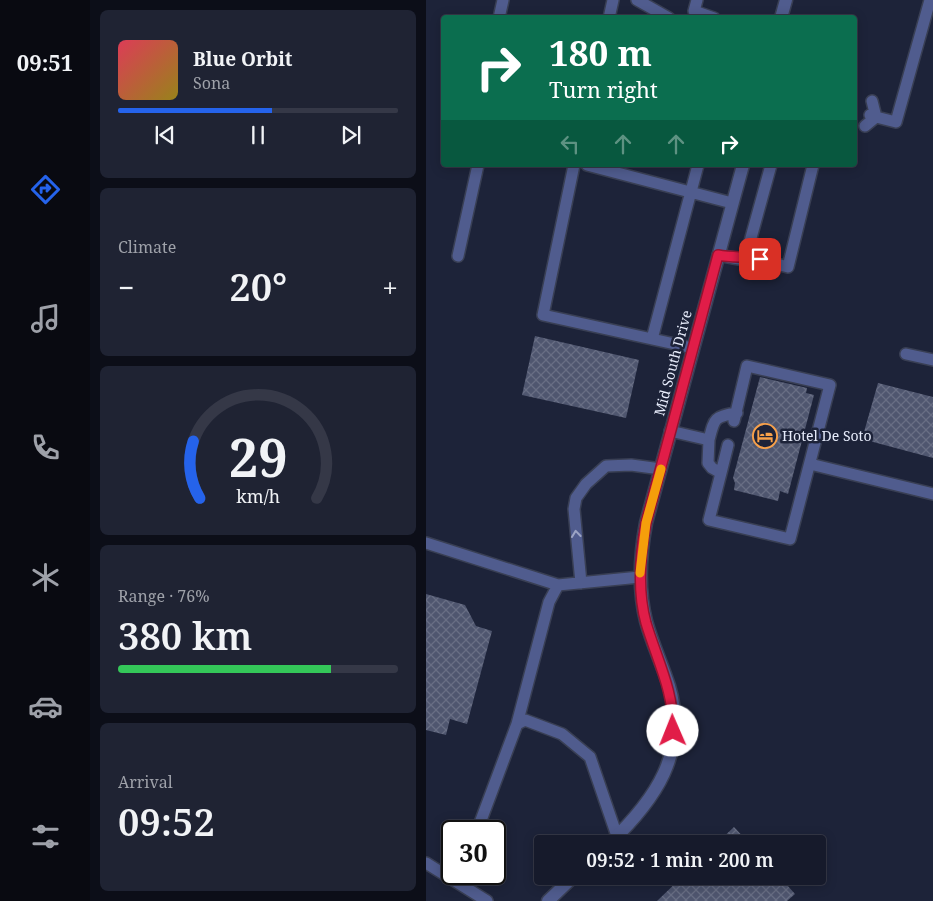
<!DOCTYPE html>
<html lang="en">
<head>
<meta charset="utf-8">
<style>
  :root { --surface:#161a2b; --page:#1f2333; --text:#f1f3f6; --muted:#9ea1a9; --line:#353847; --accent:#2563eb }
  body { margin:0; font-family:"Noto Serif",serif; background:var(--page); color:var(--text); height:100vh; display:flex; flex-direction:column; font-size:19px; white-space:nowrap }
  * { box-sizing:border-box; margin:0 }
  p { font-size:16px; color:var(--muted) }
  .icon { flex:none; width:28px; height:28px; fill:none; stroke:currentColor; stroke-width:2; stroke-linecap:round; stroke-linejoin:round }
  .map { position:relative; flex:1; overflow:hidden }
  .sheet { display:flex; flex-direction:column; gap:10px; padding:10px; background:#0c0e18; width:336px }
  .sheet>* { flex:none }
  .top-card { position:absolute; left:15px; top:15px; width:416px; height:152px; border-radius:5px; box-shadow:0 2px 12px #0003,0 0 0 1px var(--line); background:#0b6e4f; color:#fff; overflow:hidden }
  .speed { position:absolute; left:15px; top:820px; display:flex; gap:10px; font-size:25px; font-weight:700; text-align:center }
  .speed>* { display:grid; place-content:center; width:65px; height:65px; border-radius:50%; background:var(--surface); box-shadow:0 2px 12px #0003,0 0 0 1px var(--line); line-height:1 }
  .speed .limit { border:2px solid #111; border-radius:8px; background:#fff; color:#111 }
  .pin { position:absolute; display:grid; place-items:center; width:42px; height:42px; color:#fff; margin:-21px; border-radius:10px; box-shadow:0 2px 8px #0006 }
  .me { position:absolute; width:55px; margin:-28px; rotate:359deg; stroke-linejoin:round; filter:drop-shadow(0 0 4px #0008) }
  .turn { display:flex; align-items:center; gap:18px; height:105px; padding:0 25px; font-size:22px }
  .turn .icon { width:65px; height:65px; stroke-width:2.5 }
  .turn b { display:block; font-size:35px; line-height:42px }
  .lanes { display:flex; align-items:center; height:48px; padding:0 25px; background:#0003; justify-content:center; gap:25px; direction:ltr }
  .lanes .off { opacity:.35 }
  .big { font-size:38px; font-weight:600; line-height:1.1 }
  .sheet .widget { flex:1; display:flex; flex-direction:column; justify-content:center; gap:8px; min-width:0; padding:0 18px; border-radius:8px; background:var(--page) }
  .sheet .dial { align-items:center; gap:0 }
  .dial svg { height:130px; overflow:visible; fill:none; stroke:var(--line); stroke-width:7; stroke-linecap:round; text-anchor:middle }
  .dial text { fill:var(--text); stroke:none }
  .song { display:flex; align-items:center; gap:15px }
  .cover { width:60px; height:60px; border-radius:8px; background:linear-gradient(135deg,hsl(350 70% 55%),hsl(50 70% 35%)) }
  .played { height:5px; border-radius:2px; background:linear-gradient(90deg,var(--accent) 55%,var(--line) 55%) }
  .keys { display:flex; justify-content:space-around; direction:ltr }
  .heat { display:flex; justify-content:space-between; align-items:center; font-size:28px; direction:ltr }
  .charge { height:8px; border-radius:4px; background:linear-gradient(90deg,#34c759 76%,var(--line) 0) }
  .trip { position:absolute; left:108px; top:835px; width:292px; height:50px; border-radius:5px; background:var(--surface); box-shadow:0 2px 12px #0003,0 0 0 1px var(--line); font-weight:600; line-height:50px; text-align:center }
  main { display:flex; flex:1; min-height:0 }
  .dock { display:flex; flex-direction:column; width:90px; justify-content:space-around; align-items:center; background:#090a11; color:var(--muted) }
  .dock .icon { width:35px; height:35px }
  .dock .on { color:var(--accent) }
  .dock b { font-size:22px; color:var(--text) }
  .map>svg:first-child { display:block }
  .building { fill:url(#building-cross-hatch) }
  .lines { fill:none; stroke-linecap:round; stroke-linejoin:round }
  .service-casing { stroke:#393f54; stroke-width:14 }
  .minor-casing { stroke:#393f54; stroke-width:15 }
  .service { stroke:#505c8e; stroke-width:11 }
  .minor { stroke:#505c8e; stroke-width:12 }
  .oneway { stroke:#9ca4c4 }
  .route-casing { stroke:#92132f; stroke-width:12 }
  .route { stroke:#e11d48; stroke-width:9 }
  .slow { stroke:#f59e0b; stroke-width:9 }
  .labels { text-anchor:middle; stroke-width:5; stroke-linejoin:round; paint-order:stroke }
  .street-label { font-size:14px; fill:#e7ecfb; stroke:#1d2339 }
  .poi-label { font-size:14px; fill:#e7ecfb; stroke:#1d2339; text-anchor:start }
</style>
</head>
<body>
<main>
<nav class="dock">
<b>09:51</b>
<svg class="icon on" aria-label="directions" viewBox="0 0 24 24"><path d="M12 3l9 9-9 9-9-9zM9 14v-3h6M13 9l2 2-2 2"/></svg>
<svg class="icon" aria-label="music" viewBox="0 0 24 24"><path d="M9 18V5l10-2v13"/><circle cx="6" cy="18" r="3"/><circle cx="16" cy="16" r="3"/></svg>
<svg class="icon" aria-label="phone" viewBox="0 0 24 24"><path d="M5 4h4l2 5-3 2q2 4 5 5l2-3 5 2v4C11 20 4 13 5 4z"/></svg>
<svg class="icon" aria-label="climate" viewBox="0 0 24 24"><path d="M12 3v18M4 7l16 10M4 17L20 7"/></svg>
<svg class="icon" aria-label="car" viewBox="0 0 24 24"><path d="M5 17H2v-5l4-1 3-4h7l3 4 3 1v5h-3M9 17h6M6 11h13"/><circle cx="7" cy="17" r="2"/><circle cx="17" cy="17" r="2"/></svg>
<svg class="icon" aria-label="filters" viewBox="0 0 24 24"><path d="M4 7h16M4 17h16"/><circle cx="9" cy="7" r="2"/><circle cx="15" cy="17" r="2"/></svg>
</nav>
<section class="sheet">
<div class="widget">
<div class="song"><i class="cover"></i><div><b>Blue Orbit</b><p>Sona</p></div></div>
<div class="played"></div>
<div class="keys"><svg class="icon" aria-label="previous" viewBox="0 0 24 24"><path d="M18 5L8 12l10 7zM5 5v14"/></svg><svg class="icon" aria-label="pause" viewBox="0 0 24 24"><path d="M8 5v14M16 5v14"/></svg><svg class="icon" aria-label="next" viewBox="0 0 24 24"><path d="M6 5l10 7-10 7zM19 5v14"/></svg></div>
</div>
<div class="widget"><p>Climate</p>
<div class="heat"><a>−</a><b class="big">20°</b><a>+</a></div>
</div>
<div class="widget dial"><svg viewBox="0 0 100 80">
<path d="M14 69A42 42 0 1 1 86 69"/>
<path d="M14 69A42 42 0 0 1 10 34" stroke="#2563eb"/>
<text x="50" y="56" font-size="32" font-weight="700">29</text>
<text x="50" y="72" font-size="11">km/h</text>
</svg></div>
<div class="widget"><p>Range · 76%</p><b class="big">380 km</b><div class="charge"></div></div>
<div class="widget"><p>Arrival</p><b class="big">09:52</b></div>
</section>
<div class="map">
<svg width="507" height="901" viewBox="0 0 507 901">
  <defs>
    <pattern id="building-cross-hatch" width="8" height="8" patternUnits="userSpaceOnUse" patternTransform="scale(1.25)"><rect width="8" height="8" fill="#4f566f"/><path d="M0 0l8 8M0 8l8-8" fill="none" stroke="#686e84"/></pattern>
  </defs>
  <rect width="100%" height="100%" fill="#1d2339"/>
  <path class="building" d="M 109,336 L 213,360 L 200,418 L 96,395 Z
    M 334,377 L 381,388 L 380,393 L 388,395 L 362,494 L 354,491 L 352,501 L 308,490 L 309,483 L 307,478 Z
    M 452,383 L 507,397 L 507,458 L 436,439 Z
    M 0,594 L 39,605 L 50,626 L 66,631 L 41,724 L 24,719 L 20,735 L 0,730 Z
    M 308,827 L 324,844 L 290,844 Z
    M 257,876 L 353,876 L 369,894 L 361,901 L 231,901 Z"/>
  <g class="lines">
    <defs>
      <path id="service" d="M 211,0 L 243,18
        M 271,0 L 268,11 L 288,18
        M 73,18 L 77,0
        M 183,18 L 187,0
        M 444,115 L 450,117 L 446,101
        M 439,126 L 450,117 L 470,122 L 504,0
        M 148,165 L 117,315 L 226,339 L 272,165
        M 161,165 L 306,203
        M 292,255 L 313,259 L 320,256 L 362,267 L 387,165
        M 32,256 L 52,165
        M 320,256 L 345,165
        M 226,339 L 267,348
        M 480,354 L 507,360
        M 244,431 L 283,440 L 282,463 L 286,468 L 295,473 L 283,520 L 364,539 L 404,385 L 321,366 L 308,421
        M 283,440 C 288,419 288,416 311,413
        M 384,464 L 507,494
        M 295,473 L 302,445
        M 0,543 L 132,585
        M 155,583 L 148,509 L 150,498 L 160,484 L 180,466 L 205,465 L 235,469
        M 91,724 L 99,720 L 136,734 L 164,757 L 191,836
        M 51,831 L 91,724 L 123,602 L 132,585 L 214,577
        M 0,863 L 61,901"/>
      <path id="minor" d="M 355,18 L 360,0
        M 183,844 C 229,800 263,753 243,686 C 236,664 226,643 220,621 C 212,589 214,555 220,523 L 317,165
        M 122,901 L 148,876"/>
    </defs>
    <use href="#service" class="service-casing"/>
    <use href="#minor" class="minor-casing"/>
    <use href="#service" class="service"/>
    <use href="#minor" class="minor"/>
  </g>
  <defs><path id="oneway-chevron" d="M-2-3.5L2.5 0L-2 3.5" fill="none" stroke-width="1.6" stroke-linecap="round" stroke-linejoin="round" transform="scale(1.25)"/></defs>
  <use class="oneway" href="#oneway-chevron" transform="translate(150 534) rotate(-96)"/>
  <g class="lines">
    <defs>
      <path id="route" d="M 247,731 C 248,691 231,660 220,623 C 211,590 214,555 220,523 L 292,255 C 307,258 320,256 334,259"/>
    </defs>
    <use href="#route" class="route-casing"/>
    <use href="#route" class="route"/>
    <path class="slow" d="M 214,573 L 220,523 L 235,469"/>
  </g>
  <defs>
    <symbol id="hotel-ring" viewBox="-11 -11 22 22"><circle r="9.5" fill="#1d2339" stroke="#f8a14a" stroke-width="1.5"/><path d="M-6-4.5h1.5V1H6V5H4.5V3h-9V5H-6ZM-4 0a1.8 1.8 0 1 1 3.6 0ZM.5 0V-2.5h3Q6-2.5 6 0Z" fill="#f8a14a"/></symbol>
  </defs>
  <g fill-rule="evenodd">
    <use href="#hotel-ring" x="325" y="422" width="28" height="28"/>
  </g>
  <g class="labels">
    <g class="street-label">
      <text transform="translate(247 363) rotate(-75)" y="5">Mid South Drive</text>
    </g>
    <g class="poi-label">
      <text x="356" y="441">Hotel De Soto</text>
    </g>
  </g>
</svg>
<div class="speed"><div class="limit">30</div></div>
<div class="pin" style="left:334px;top:259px;background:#d93025"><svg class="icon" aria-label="arrive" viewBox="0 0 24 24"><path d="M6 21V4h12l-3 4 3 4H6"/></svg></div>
<svg class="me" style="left:247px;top:731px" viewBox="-20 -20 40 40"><circle r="19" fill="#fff"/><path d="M0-13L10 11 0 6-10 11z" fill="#e11d48"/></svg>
<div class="trip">09:52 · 1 min · 200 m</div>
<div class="top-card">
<div class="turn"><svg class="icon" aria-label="right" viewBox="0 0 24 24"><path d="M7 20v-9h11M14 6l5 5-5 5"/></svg><div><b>180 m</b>Turn right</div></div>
<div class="lanes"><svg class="icon off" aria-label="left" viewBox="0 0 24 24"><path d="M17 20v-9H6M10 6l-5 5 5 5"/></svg><svg class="icon off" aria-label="ahead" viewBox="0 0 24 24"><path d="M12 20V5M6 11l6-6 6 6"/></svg><svg class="icon off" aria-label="ahead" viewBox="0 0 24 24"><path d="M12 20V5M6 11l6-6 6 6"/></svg><svg class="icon" aria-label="right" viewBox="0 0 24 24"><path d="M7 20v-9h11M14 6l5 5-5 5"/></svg></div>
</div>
</div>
</main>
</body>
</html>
